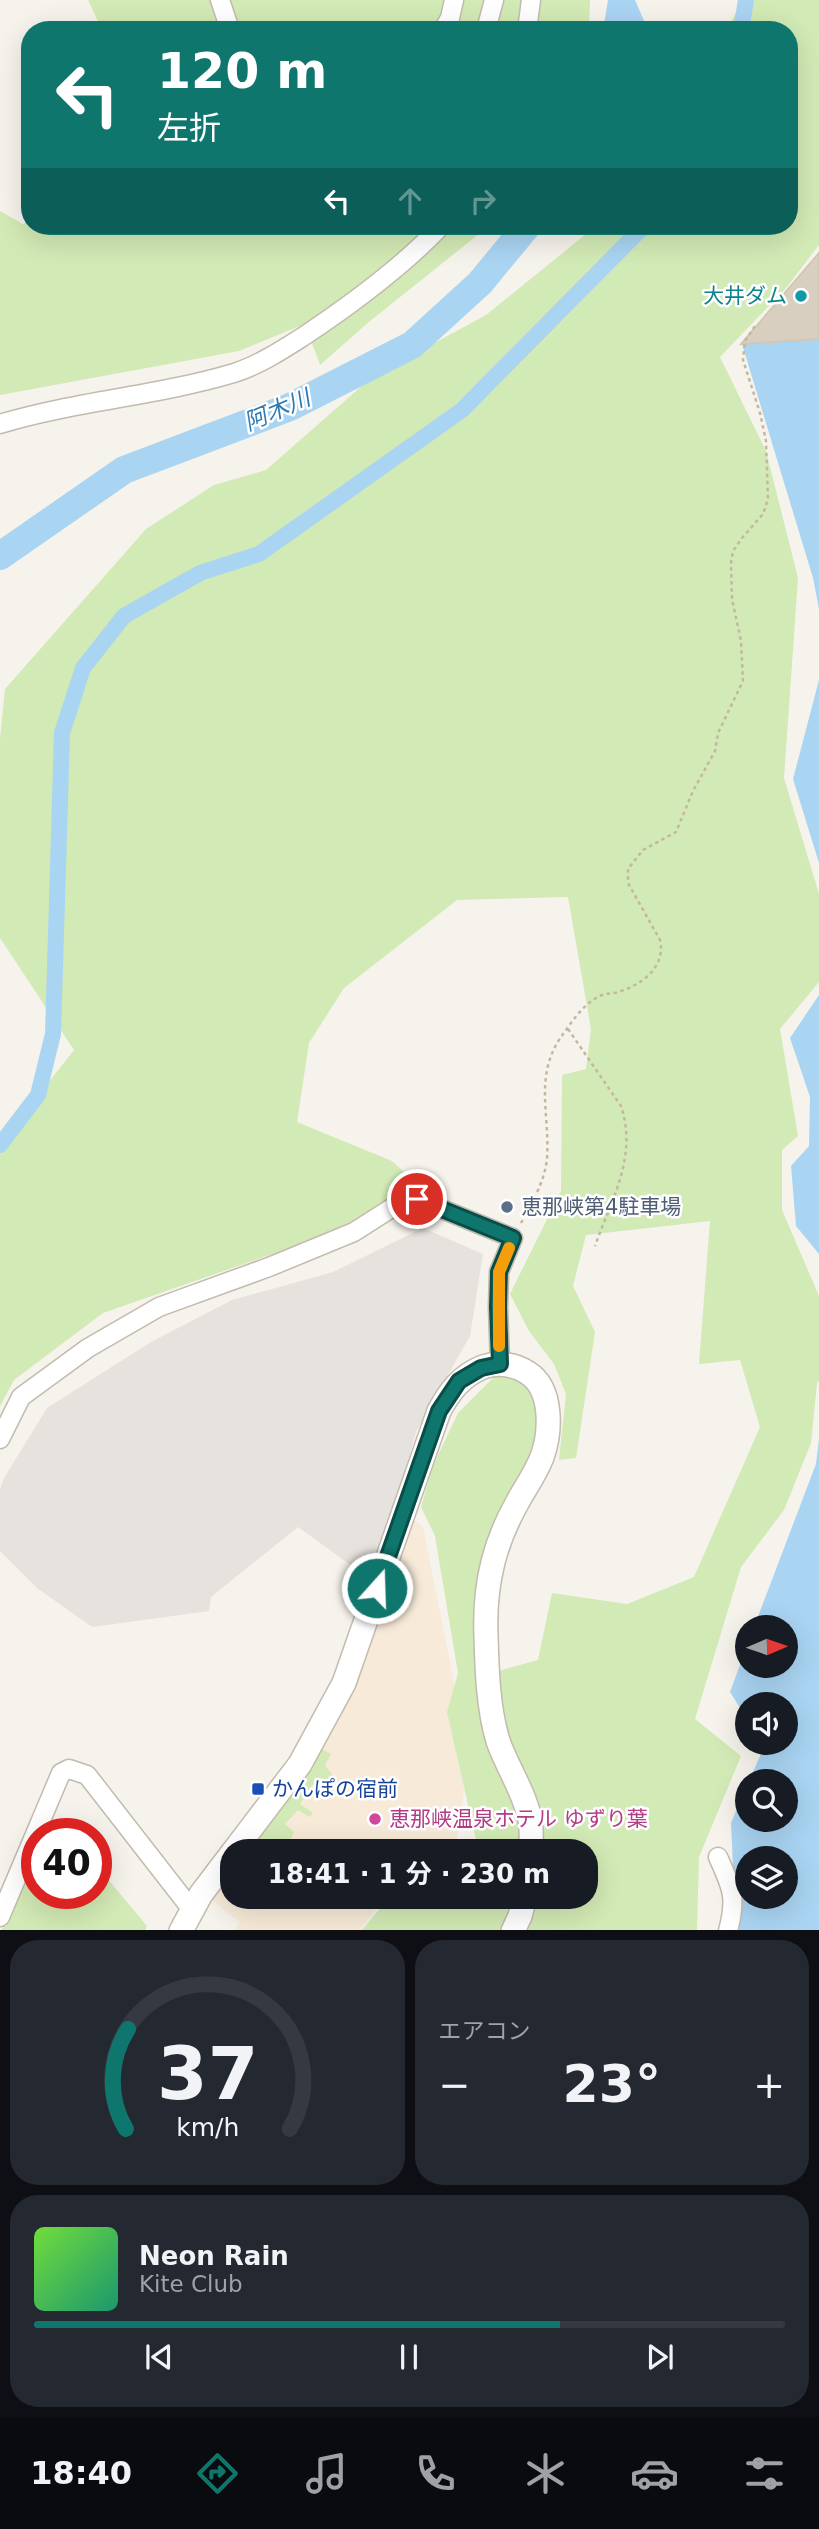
<!DOCTYPE html>
<html lang="ja">
<head>
<meta charset="utf-8">
<style>
  :root { --surface:#171b24; --page:#242831; --text:#f1f3f6; --muted:#9ea1a6; --line:#363941; --accent:#0f766e }
  body { margin:0; font-family:"DejaVu Sans","Noto Sans JP",sans-serif; background:var(--page); color:var(--text); height:100vh; display:flex; flex-direction:column; font-size:26px; white-space:nowrap }
  * { box-sizing:border-box; margin:0 }
  p { font-size:23px; color:var(--muted) }
  .icon { flex:none; width:38px; height:38px; fill:none; stroke:currentColor; stroke-width:2; stroke-linecap:round; stroke-linejoin:round }
  .map { position:relative; height:1930px; overflow:hidden }
  .panel { display:flex; flex-direction:column; gap:10px; padding:10px; background:#0d0f14; flex:1 }
  .panel>* { flex:none }
  .guide { position:absolute; left:21px; top:21px; width:777px; height:214px; border-radius:28px; box-shadow:0 7px 28px #0002; background:#0f766e; color:#fff; overflow:hidden }
  .needle { width:46px; rotate:88deg }
  .fabs { position:absolute; left:735px; top:1615px; display:grid; gap:14px }
  .fabs a { display:grid; place-items:center; width:63px; height:63px; border-radius:50%; background:var(--surface); box-shadow:0 7px 28px #0002; font-size:35px }
  .speed { position:absolute; left:21px; top:1818px; display:flex; gap:14px; font-size:35px; font-weight:700; text-align:center }
  .speed>* { display:grid; place-content:center; width:91px; height:91px; border-radius:50%; background:var(--surface); box-shadow:0 7px 28px #0002; line-height:1 }
  .speed .limit { border:10px solid #d22; background:#fff; color:#111 }
  .pin { position:absolute; display:grid; place-items:center; width:60px; height:60px; color:#fff; margin:-30px; border:4px solid #fff; border-radius:50%; box-shadow:0 2px 7px #0007 }
  .me { position:absolute; width:77px; margin:-38px; rotate:20deg; stroke-linejoin:round; filter:drop-shadow(0 0 5px #0008) }
  .turn { display:flex; align-items:center; gap:24px; height:147px; padding:0 21px; font-size:32px }
  .turn .icon { width:91px; height:91px; stroke-width:2.5 }
  .turn b { display:block; font-size:49px; line-height:60px }
  .lanes { display:flex; align-items:center; height:66px; padding:0 21px; background:#0003; justify-content:center; gap:35px; direction:ltr }
  .lanes .off { opacity:.35 }
  .big { font-size:52px; font-weight:700; line-height:1.1 }
  .panel .widget { flex:1; display:flex; flex-direction:column; justify-content:center; gap:10px; min-width:0; padding:0 24px; border-radius:28px; background:var(--page) }
  .panel .dial { align-items:center; gap:0 }
  .dial svg { height:182px; overflow:visible; fill:none; stroke:var(--line); stroke-width:7; stroke-linecap:round; text-anchor:middle }
  .dial text { fill:var(--text); stroke:none }
  .song { display:flex; align-items:center; gap:21px }
  .cover { width:84px; height:84px; border-radius:10px; background:linear-gradient(135deg,hsl(100 70% 55%),hsl(160 70% 35%)) }
  .played { height:7px; border-radius:4px; background:linear-gradient(90deg,var(--accent) 70%,var(--line) 70%) }
  .keys { display:flex; justify-content:space-around; direction:ltr }
  .heat { display:flex; justify-content:space-between; align-items:center; font-size:38px; direction:ltr }
  .panel .tiles { flex:1; display:grid; gap:10px; grid-template-columns:1fr 1fr }
  .widget:last-child { grid-column:span 2 }
  .trip { position:absolute; left:220px; top:1839px; width:378px; height:70px; border-radius:28px; background:var(--surface); box-shadow:0 7px 28px #0002; font-weight:700; line-height:70px; text-align:center }
  .tab-bar { display:flex; height:112px; justify-content:space-around; align-items:center; background:#090b0e; color:var(--muted) }
  .tab-bar .icon { width:49px; height:49px }
  .tab-bar .on { color:var(--accent) }
  .tab-bar b { font-size:32px; color:var(--text) }
  .map>svg:first-child { display:block }
  .commercial { fill:#f7ead8 }
  .industrial { fill:#e6e2dd }
  .green { fill:#d2eab5 }
  .water { fill:#a9d4f2; fill-rule:evenodd }
  .lines { fill:none; stroke-linecap:round; stroke-linejoin:round }
  .canal { stroke:#a9d4f2; stroke-width:16 }
  .river { stroke:#a9d4f2; stroke-width:28 }
  .building { fill:#d8cfc1; stroke:#d3c7b4; stroke-width:2 }
  .minor-casing { stroke:#c2bbae; stroke-width:21 }
  .tertiary-casing { stroke:#c2bbae; stroke-width:26 }
  .path { stroke:#c4b79f; stroke-width:2.5; stroke-dasharray:3.5 3.5; stroke-linecap:butt }
  .minor { stroke:#fff; stroke-width:18 }
  .tertiary { stroke:#fff; stroke-width:23 }
  .route-casing { stroke:#0a4d48; stroke-width:18 }
  .route { stroke:#0f766e; stroke-width:12 }
  .slow { stroke:#f59e0b; stroke-width:12 }
  .culture-dot { fill:#0f9aa8; stroke:#fff; stroke-width:2.5 }
  .service-dot { fill:#5c6f8a; stroke:#fff; stroke-width:2.5 }
  .transit-dot { fill:#1a4fb4; stroke:#fff; stroke-width:2.5 }
  .hotel-dot { fill:#d1479c; stroke:#fff; stroke-width:2.5 }
  .labels { text-anchor:middle; stroke-width:5; stroke-linejoin:round; paint-order:stroke }
  .culture-label { font-size:21px; fill:#0d838f; stroke:#fff; text-anchor:end }
  .service-label { font-size:21px; fill:#4e5e75; stroke:#fff; text-anchor:start }
  .transit-label { font-size:21px; fill:#164399; stroke:#fff; text-anchor:start }
  .hotel-label { font-size:21px; fill:#b23c85; stroke:#fff; text-anchor:start }
  .water-label { font-size:23px; font-style:italic; fill:#2e7ab2; stroke:#fff }
</style>
</head>
<body>
<div class="map">
<svg width="819" height="1931" viewBox="0 0 819 1931">
  <rect width="100%" height="100%" fill="#f6f3ec"/>
  <path class="commercial" d="M 413,1519 L 423,1527 L 469,1758 L 456,1845 L 450,1852 L 243,1852 L 306,1770 L 345,1704 L 374,1632 Z
    M 233,1865 L 233,1897 L 409,1897 L 401,1906 L 380,1904 L 359,1931 L 234,1930 L 240,1922 L 209,1898 Z"/>
  <path class="industrial" d="M 423,1228 L 483,1254 L 470,1336 L 416,1432 L 378,1568 L 359,1571 L 298,1527 L 211,1597 L 209,1611 L 92,1627 L 37,1588 L 0,1551 L 0,1489 L 4,1478 L 47,1408 L 151,1342 L 232,1300 L 333,1272 Z"/>
  <path class="green" d="M 88,0 L 590,0 L 589,30 L 102,30 Z
    M 742,0 L 819,0 L 819,245 L 786,288 L 720,357 L 766,451 L 798,578 L 784,778 L 819,894 L 819,982 L 780,1029 L 798,1136 L 782,1150 L 782,1210 L 819,1296 L 819,1381 L 817,1383 L 811,1443 L 784,1510 L 741,1567 L 695,1719 L 741,1756 L 699,1857 L 697,1930 L 362,1930 L 382,1906 L 402,1909 L 441,1897 L 586,1897 L 586,1852 L 472,1851 L 476,1840 L 447,1712 L 458,1673 L 435,1536 L 421,1507 L 433,1466 L 458,1413 L 494,1377 L 520,1377 L 538,1406 L 535,1452 L 485,1560 L 480,1676 L 538,1660 L 552,1593 L 627,1604 L 694,1577 L 760,1427 L 740,1360 L 699,1364 L 710,1221 L 586,1235 L 573,1286 L 595,1332 L 576,1458 L 559,1460 L 566,1394 L 554,1364 L 529,1331 L 510,1294 L 561,1191 L 562,1075 L 586,1069 L 591,1029 L 568,897 L 457,900 L 344,988 L 309,1043 L 297,1122 L 392,1161 L 413,1180 L 406,1194 L 350,1227 L 103,1313 L 14,1380 L 0,1406 L 0,1144 L 74,1050 L 0,938 L 0,738 L 5,689 L 146,529 L 214,485 L 266,470 L 372,377 L 486,315 L 596,226 L 789,226 L 789,30 L 727,30 Z
    M 0,211 L 23,224 L 30,221 L 30,226 L 489,226 L 370,321 L 320,365 L 305,324 L 239,351 L 0,395 Z
    M 322,1749 L 331,1754 L 325,1765 L 333,1776 L 329,1787 L 315,1781 L 300,1804 L 313,1813 L 310,1817 L 298,1810 L 285,1824 L 294,1832 L 285,1851 L 261,1851 L 252,1843 Z
    M 37,1851 L 37,1894 L 96,1894 L 96,1865 L 147,1926 L 145,1931 L 1,1931 Z"/>
  <path class="water" d="M 608,0 L 635,0 L 648,30 L 603,30 Z
    M 819,339 L 819,609 L 813,578 L 742,344 Z
    M 819,680 L 819,863 L 793,779 Z
    M 819,995 L 819,1254 L 796,1226 L 791,1166 L 809,1146 L 810,1097 L 790,1038 Z
    M 819,1439 L 819,1930 L 736,1930 L 731,1823 L 747,1785 L 747,1820 L 786,1820 L 786,1782 L 749,1781 L 764,1747 L 762,1743 L 786,1743 L 786,1704 L 747,1704 L 747,1719 L 730,1692 L 747,1646 L 747,1666 L 786,1666 L 786,1628 L 754,1627 L 816,1464 ZM 747,1858 L 786,1858 L 786,1897 L 747,1897 Z"/>
  <g class="lines">
    <path class="canal" d="M 741,30 L 746,0
      M 0,1145 L 38,1095 L 53,1034 L 62,733 L 83,668 L 124,616 L 200,573 L 259,554 L 462,410 L 644,226"/>
    <path class="river" d="M 0,556 L 124,470 L 290,407 L 412,345 L 480,283 L 527,226"/>
  </g>
  <path class="building" d="M 819,253 L 819,339 L 741,344 Z"/>
  <g class="lines">
    <defs>
      <path id="minor" d="M 220,0 L 230,30
        M 443,30 L 450,18 L 454,0
        M 486,30 L 494,0
        M 527,30 L 531,0
        M 0,424 C 76,401 157,396 234,373 C 259,365 282,350 304,336 C 352,304 401,268 441,226
        M 0,1439 L 21,1397 L 88,1348 L 159,1307 L 269,1267 L 354,1232 L 401,1202 L 417,1199 L 513,1238 L 499,1272 L 498,1307 L 500,1364
        M 718,1857 C 732,1888 737,1897 728,1931
        M 0,1917 L 61,1773 L 69,1769 L 87,1775 L 192,1910"/>
      <path id="tertiary" d="M 233,1852 L 300,1764 L 344,1683 L 439,1411 C 450,1391 461,1376 483,1367 C 498,1362 515,1364 528,1373 C 553,1389 551,1432 542,1457 C 536,1473 525,1488 517,1503 C 507,1521 498,1542 493,1562 C 487,1586 485,1612 486,1636 C 487,1670 488,1708 498,1741 C 507,1767 525,1793 530,1820 C 532,1830 531,1841 531,1852
        M 181,1931 L 201,1894 L 233,1852
        M 513,1931 L 520,1916 L 525,1897"/>
    </defs>
    <use href="#minor" class="minor-casing"/>
    <use href="#tertiary" class="tertiary-casing"/>
    <path class="path" d="M 568,1029 L 621,1106 C 638,1157 611,1200 595,1246
      M 521,1223 C 532,1203 545,1181 547,1158 C 550,1115 534,1076 561,1037 C 572,1022 583,1003 602,995 C 607,993 613,994 618,992 C 642,985 666,967 660,940 L 628,883 L 628,869 L 643,850 L 676,832 L 693,791 L 715,751 L 718,733 L 743,681 L 741,641 L 732,599 L 731,563 L 733,551 L 742,538 L 763,514 L 768,499 L 766,441 L 760,413 L 743,360 L 745,341 L 755,326"/>
    <use href="#minor" class="minor"/>
    <use href="#tertiary" class="tertiary"/>
  </g>
  <g class="lines">
    <defs>
      <path id="route" d="M 377,1588 L 439,1411 L 459,1381 L 481,1368 L 500,1364 L 498,1307 L 499,1272 L 513,1238 L 417,1199"/>
    </defs>
    <use href="#route" class="route-casing"/>
    <use href="#route" class="route"/>
    <path class="slow" d="M 499,1346 L 499,1272 L 509,1248"/>
  </g>
  <circle class="culture-dot" cx="801" cy="296" r="7"/>
  <circle class="service-dot" cx="507" cy="1207" r="7"/>
  <rect class="transit-dot" x="251" y="1782" width="14" height="14" rx="3.5"/>
  <circle class="hotel-dot" cx="375" cy="1819" r="7"/>
  <g class="labels">
    <g class="culture-label">
      <text x="787" y="303">大井ダム</text>
    </g>
    <g class="service-label">
      <text x="521" y="1214">恵那峡第4駐車場</text>
    </g>
    <g class="transit-label">
      <text x="272" y="1796">かんぽの宿前</text>
    </g>
    <g class="hotel-label">
      <text x="389" y="1826">恵那峡温泉ホテル ゆずり葉</text>
    </g>
    <g class="water-label">
      <text transform="translate(277 410) rotate(-23)" y="8">阿木川</text>
    </g>
  </g>
</svg>
<div class="fabs">
<a><svg class="needle" viewBox="-14 -14 28 28"><path d="M0-13l5 13h-10z" fill="#e53935"/><path d="M0 13l5-13h-10z" fill="#9ea1a6"/></svg></a>
<a><svg class="icon" aria-label="sound" viewBox="0 0 24 24"><path d="M4 9h4l5-4v14l-5-4H4zM17 9q2 3 0 6"/></svg></a>
<a><svg class="icon" aria-label="search" viewBox="0 0 24 24"><circle cx="10" cy="10" r="6"/><path d="M15 15l6 6"/></svg></a>
<a><svg class="icon" aria-label="layers" viewBox="0 0 24 24"><path d="M12 4l9 5-9 5-9-5zM3 14l9 5 9-5"/></svg></a>
</div>
<div class="speed"><div class="limit">40</div></div>
<div class="pin" style="left:417px;top:1199px;background:#d93025"><svg class="icon" aria-label="arrive" viewBox="0 0 24 24"><path d="M6 21V4h12l-3 4 3 4H6"/></svg></div>
<svg class="me" style="left:377px;top:1588px" viewBox="-20 -20 40 40"><circle r="17" fill="#0f766e" stroke="#fff" stroke-width="3"/><path d="M0-11L8 9 0 5-8 9z" fill="#fff"/></svg>
<div class="trip">18:41 · 1 分 · 230 m</div>
<div class="guide">
<div class="turn"><svg class="icon" aria-label="left" viewBox="0 0 24 24"><path d="M17 20v-9H6M10 6l-5 5 5 5"/></svg><div><b>120 m</b>左折</div></div>
<div class="lanes"><svg class="icon" aria-label="left" viewBox="0 0 24 24"><path d="M17 20v-9H6M10 6l-5 5 5 5"/></svg><svg class="icon off" aria-label="ahead" viewBox="0 0 24 24"><path d="M12 20V5M6 11l6-6 6 6"/></svg><svg class="icon off" aria-label="right" viewBox="0 0 24 24"><path d="M7 20v-9h11M14 6l5 5-5 5"/></svg></div>
</div>
</div>
<section class="panel">
<div class="tiles">
<div class="widget dial"><svg viewBox="0 0 100 80">
<path d="M14 69A42 42 0 1 1 86 69"/>
<path d="M14 69A42 42 0 0 1 15 25" stroke="#0f766e"/>
<text x="50" y="56" font-size="32" font-weight="700">37</text>
<text x="50" y="72" font-size="11">km/h</text>
</svg></div>
<div class="widget"><p>エアコン</p>
<div class="heat"><a>−</a><b class="big">23°</b><a>+</a></div>
</div>
<div class="widget">
<div class="song"><i class="cover"></i><div><b>Neon Rain</b><p>Kite Club</p></div></div>
<div class="played"></div>
<div class="keys"><svg class="icon" aria-label="previous" viewBox="0 0 24 24"><path d="M18 5L8 12l10 7zM5 5v14"/></svg><svg class="icon" aria-label="pause" viewBox="0 0 24 24"><path d="M8 5v14M16 5v14"/></svg><svg class="icon" aria-label="next" viewBox="0 0 24 24"><path d="M6 5l10 7-10 7zM19 5v14"/></svg></div>
</div>
</div>
</section>
<nav class="tab-bar">
<b>18:40</b>
<svg class="icon on" aria-label="directions" viewBox="0 0 24 24"><path d="M12 3l9 9-9 9-9-9zM9 14v-3h6M13 9l2 2-2 2"/></svg>
<svg class="icon" aria-label="music" viewBox="0 0 24 24"><path d="M9 18V5l10-2v13"/><circle cx="6" cy="18" r="3"/><circle cx="16" cy="16" r="3"/></svg>
<svg class="icon" aria-label="phone" viewBox="0 0 24 24"><path d="M5 4h4l2 5-3 2q2 4 5 5l2-3 5 2v4C11 20 4 13 5 4z"/></svg>
<svg class="icon" aria-label="climate" viewBox="0 0 24 24"><path d="M12 3v18M4 7l16 10M4 17L20 7"/></svg>
<svg class="icon" aria-label="car" viewBox="0 0 24 24"><path d="M5 17H2v-5l4-1 3-4h7l3 4 3 1v5h-3M9 17h6M6 11h13"/><circle cx="7" cy="17" r="2"/><circle cx="17" cy="17" r="2"/></svg>
<svg class="icon" aria-label="filters" viewBox="0 0 24 24"><path d="M4 7h16M4 17h16"/><circle cx="9" cy="7" r="2"/><circle cx="15" cy="17" r="2"/></svg>
</nav>
</body>
</html>
